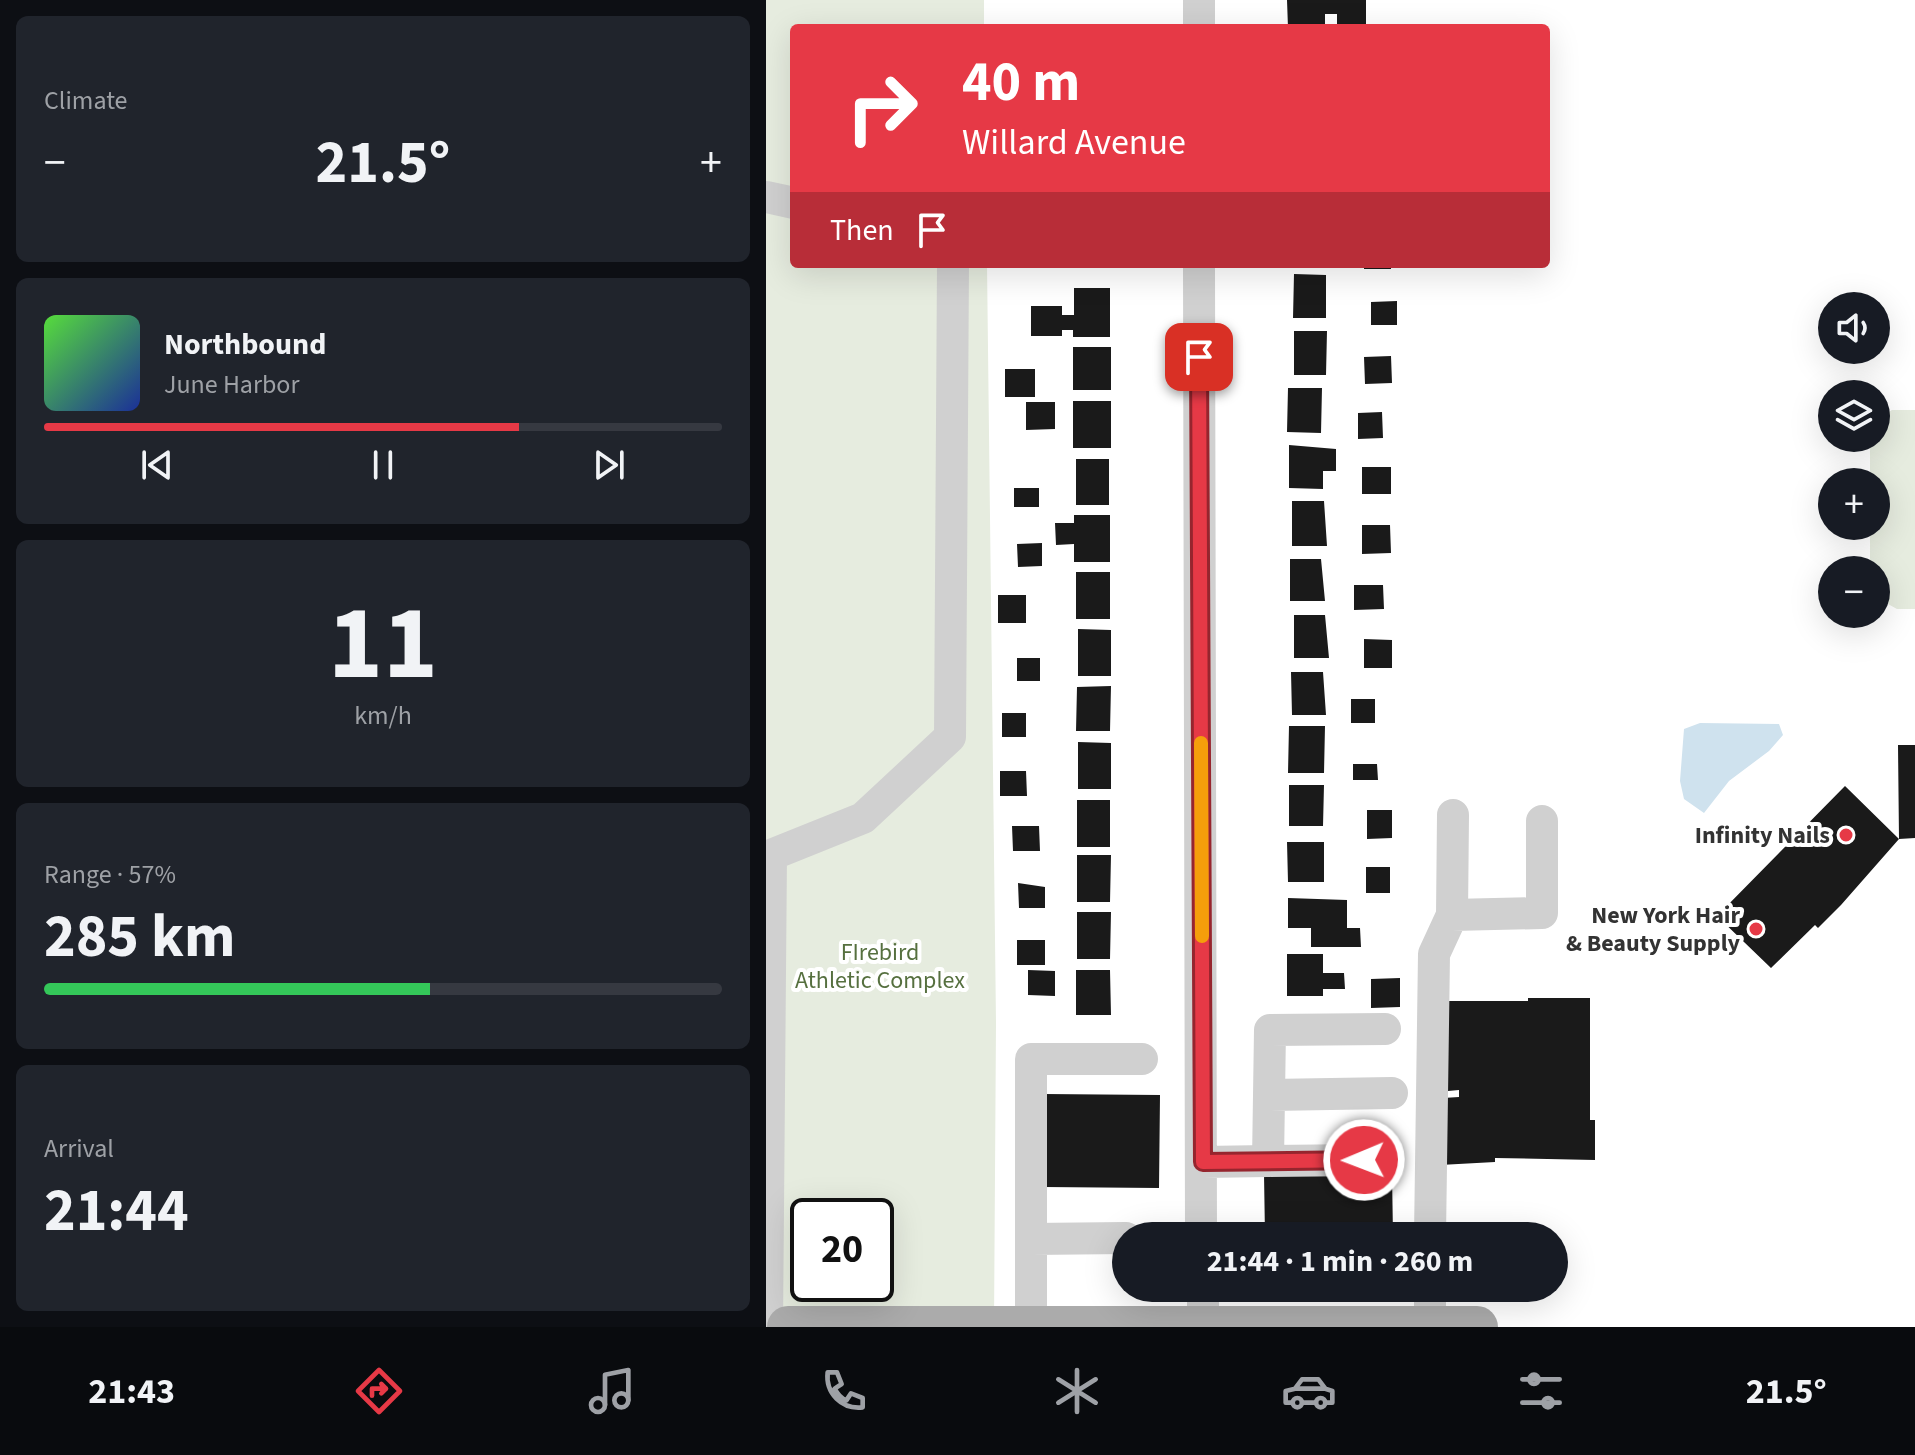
<!DOCTYPE html>
<html lang="en">
<head>
<meta charset="utf-8">
<style>
  :root { --surface:#171b24; --page:#20242c; --text:#f1f3f6; --muted:#9ea1a6; --line:#363941; --accent:#e63946 }
  body { margin:0; font-family:"Source Sans 3",sans-serif; background:var(--page); color:var(--text); height:100vh; display:flex; flex-direction:column; font-size:30px; white-space:nowrap }
  * { box-sizing:border-box; margin:0 }
  p { font-size:26px; color:var(--muted) }
  .icon { flex:none; width:44px; height:44px; fill:none; stroke:currentColor; stroke-width:2; stroke-linecap:round; stroke-linejoin:round }
  .map { position:relative; flex:1; overflow:hidden }
  .panel { display:flex; flex-direction:column; gap:16px; padding:16px; background:#0d0f14; width:766px }
  .panel>* { flex:none }
  .top-card { position:absolute; left:24px; top:24px; width:760px; height:244px; border-radius:8px; box-shadow:0 8px 32px #0002; background:#e63946; color:#fff; overflow:hidden }
  .buttons { position:absolute; left:1052px; top:292px; display:grid; gap:16px }
  .buttons a { display:grid; place-items:center; width:72px; height:72px; border-radius:50%; background:var(--surface); box-shadow:0 8px 32px #0002; font-size:40px }
  .speed { position:absolute; left:24px; top:1198px; display:flex; gap:16px; font-size:40px; font-weight:700; text-align:center }
  .speed>* { display:grid; place-content:center; width:104px; height:104px; border-radius:50%; background:var(--surface); box-shadow:0 8px 32px #0002; line-height:1 }
  .speed .limit { border:4px solid #111; border-radius:12px; background:#fff; color:#111 }
  .pin { position:absolute; display:grid; place-items:center; width:68px; height:68px; color:#fff; margin:-34px; border-radius:16px; box-shadow:0 4px 12px #0006 }
  .me { position:absolute; width:88px; margin:-44px; rotate:269deg; stroke-linejoin:round; filter:drop-shadow(0 0 6px #0008) }
  .turn { display:flex; align-items:center; gap:28px; height:168px; padding:0 40px; font-size:36px }
  .turn .icon { width:104px; height:104px; stroke-width:2.5 }
  .turn b { display:block; font-size:56px; line-height:68px }
  .then { display:flex; align-items:center; height:76px; padding:0 40px; background:#0003; gap:16px; font-size:30px }
  .big { font-size:60px; font-weight:700; line-height:1.1 }
  .panel .tile { flex:1; display:flex; flex-direction:column; justify-content:center; gap:12px; min-width:0; padding:0 28px; border-radius:12px; background:var(--page) }
  .panel .dial { align-items:center; gap:0 }
  .dial b { font-size:104px; line-height:1 }
  .song { display:flex; align-items:center; gap:24px }
  .cover { width:96px; height:96px; border-radius:12px; background:linear-gradient(135deg,hsl(110 70% 55%),hsl(230 70% 35%)) }
  .played { height:8px; border-radius:4px; background:linear-gradient(90deg,var(--accent) 70%,var(--line) 70%) }
  .keys { display:flex; justify-content:space-around; direction:ltr }
  .heat { display:flex; justify-content:space-between; align-items:center; font-size:44px; direction:ltr }
  .charge { height:12px; border-radius:6px; background:linear-gradient(90deg,#34c759 57%,var(--line) 0) }
  .trip { position:absolute; left:346px; top:1222px; width:456px; height:80px; border-radius:40px; background:var(--surface); box-shadow:0 8px 32px #0002; font-weight:700; line-height:80px; text-align:center }
  .menu { display:flex; height:128px; justify-content:space-around; align-items:center; background:#090b0e; color:var(--muted) }
  .menu .icon { width:56px; height:56px }
  .menu .selected { color:var(--accent) }
  .menu b { font-size:36px; color:var(--text) }
  main { display:flex; flex:1; min-height:0 }
  .map>svg:first-child { display:block }
  .green { fill:#e6ecdf; fill-rule:evenodd }
  .water { fill:#cfe2ee }
  .building { fill:#1a1a1a }
  .lines { fill:none; stroke-linecap:round; stroke-linejoin:round }
  .minor { stroke:#d0d0d0; stroke-width:32 }
  .major { stroke:#ababab; stroke-width:42 }
  .route-casing { stroke:#96252e; stroke-width:20 }
  .route { stroke:#e63946; stroke-width:14 }
  .slow { stroke:#f59e0b; stroke-width:14 }
  .poi-dot { fill:#e63946; stroke:#fff; stroke-width:3 }
  .labels { text-anchor:middle; stroke-width:8; stroke-linejoin:round; paint-order:stroke }
  .poi-label { font-size:24px; font-weight:bold; fill:#333; stroke:#fff; text-anchor:end }
  .park-label { font-size:24px; fill:#56703f; stroke:#fff }
</style>
</head>
<body>
<main>
<section class="panel">
<div class="tile"><p>Climate</p>
<div class="heat"><a>−</a><b class="big">21.5°</b><a>+</a></div>
</div>
<div class="tile">
<div class="song"><i class="cover"></i><div><b>Northbound</b><p>June Harbor</p></div></div>
<div class="played"></div>
<div class="keys"><svg class="icon" aria-label="previous" viewBox="0 0 24 24"><path d="M18 5L8 12l10 7zM5 5v14"/></svg><svg class="icon" aria-label="pause" viewBox="0 0 24 24"><path d="M8 5v14M16 5v14"/></svg><svg class="icon" aria-label="next" viewBox="0 0 24 24"><path d="M6 5l10 7-10 7zM19 5v14"/></svg></div>
</div>
<div class="tile dial"><b>11</b><p>km/h</p></div>
<div class="tile"><p>Range · 57%</p><b class="big">285 km</b><div class="charge"></div></div>
<div class="tile"><p>Arrival</p><b class="big">21:44</b></div>
</section>
<div class="map">
<svg width="1149" height="1327" viewBox="0 0 1149 1327">
  <rect width="100%" height="100%" fill="#fff"/>
  <path class="green" d="M 0,0 L 218,0 L 218,28 L 28,28 L 28,264 L 221,264 L 230,1023 L 228,1326 L 0,1327 ZM 42,1216 L 110,1216 L 110,1284 L 42,1284 Z
    M 1126,410 L 1149,410 L 1149,609 L 1131,609 L 1113,599 L 1110,570 L 1104,570 L 1104,526 L 1110,526 L 1110,482 L 1104,482 L 1104,438 L 1110,438 L 1111,419 Z"/>
  <path class="water" d="M 934,723 L 1013,724 L 1017,735 L 1003,751 L 963,781 L 938,813 L 918,799 L 914,781 L 918,729 Z"/>
  <path class="building" d="M 521,0 L 600,0 L 600,28 L 571,28 L 571,14 L 559,14 L 559,28 L 522,28 Z
    M 598,264 L 625,264 L 625,269 L 598,269 Z
    M 528,274 L 560,275 L 560,318 L 527,318 Z
    M 308,288 L 344,288 L 344,337 L 307,337 L 307,330 L 296,330 L 296,336 L 265,336 L 265,306 L 296,306 L 296,315 L 308,315 Z
    M 631,301 L 631,325 L 605,325 L 605,302 Z
    M 528,331 L 561,331 L 560,375 L 528,375 Z
    M 307,347 L 345,347 L 345,390 L 307,390 Z
    M 625,356 L 626,383 L 599,384 L 598,357 Z
    M 239,369 L 269,369 L 269,397 L 239,397 Z
    M 522,388 L 556,388 L 555,433 L 521,432 Z
    M 307,401 L 345,401 L 345,448 L 307,448 Z
    M 260,402 L 289,402 L 289,429 L 260,430 Z
    M 616,412 L 617,438 L 592,439 L 592,413 Z
    M 523,445 L 570,449 L 570,471 L 557,471 L 557,489 L 523,488 Z
    M 310,459 L 343,459 L 343,505 L 310,505 Z
    M 596,467 L 625,467 L 625,494 L 596,494 Z
    M 248,488 L 273,488 L 273,507 L 248,507 Z
    M 526,501 L 558,501 L 561,546 L 526,546 Z
    M 308,515 L 344,515 L 344,562 L 308,562 L 308,544 L 290,545 L 289,523 L 308,523 Z
    M 596,525 L 624,525 L 625,553 L 596,554 Z
    M 276,543 L 276,566 L 252,567 L 251,544 Z
    M 524,559 L 555,559 L 559,601 L 524,601 Z
    M 310,572 L 344,572 L 344,619 L 310,619 Z
    M 588,585 L 617,585 L 618,609 L 588,610 Z
    M 232,595 L 260,595 L 260,623 L 232,623 Z
    M 528,615 L 559,615 L 563,658 L 528,658 Z
    M 312,629 L 345,630 L 345,676 L 312,676 Z
    M 598,639 L 626,640 L 626,668 L 598,668 Z
    M 251,658 L 274,658 L 274,681 L 251,681 Z
    M 525,672 L 557,672 L 560,715 L 526,715 Z
    M 345,686 L 344,731 L 310,731 L 311,687 Z
    M 585,699 L 609,699 L 609,723 L 585,723 Z
    M 236,713 L 260,713 L 260,737 L 236,737 Z
    M 523,726 L 559,726 L 558,773 L 522,773 Z
    M 312,742 L 345,743 L 345,789 L 312,789 Z
    M 1132,745 L 1149,745 L 1149,838 L 1133,839 L 1075,905 L 1052,928 L 1049,925 L 1005,968 L 951,916 L 1079,786 L 1133,839 Z
    M 587,764 L 611,764 L 612,780 L 587,780 Z
    M 234,771 L 260,771 L 261,796 L 234,796 Z
    M 523,785 L 558,785 L 557,826 L 523,826 Z
    M 311,800 L 344,800 L 344,847 L 311,847 Z
    M 601,810 L 626,810 L 626,838 L 601,839 Z
    M 246,826 L 273,826 L 274,851 L 247,851 Z
    M 521,842 L 558,842 L 558,882 L 522,882 Z
    M 311,855 L 345,855 L 344,902 L 311,902 Z
    M 600,867 L 624,867 L 624,893 L 600,893 Z
    M 252,883 L 279,887 L 279,908 L 253,908 Z
    M 522,898 L 581,900 L 581,928 L 594,928 L 595,947 L 545,947 L 545,928 L 522,928 Z
    M 311,912 L 345,912 L 344,959 L 311,959 Z
    M 251,940 L 279,940 L 279,965 L 251,965 Z
    M 521,954 L 557,954 L 557,973 L 578,973 L 579,989 L 557,989 L 557,996 L 521,996 Z
    M 262,970 L 289,971 L 289,996 L 262,995 Z
    M 310,970 L 344,970 L 345,1015 L 310,1015 Z
    M 634,978 L 634,1007 L 605,1008 L 605,979 Z
    M 762,998 L 824,998 L 824,1120 L 829,1120 L 829,1160 L 729,1158 L 729,1162 L 674,1165 L 677,1098 L 693,1097 L 693,1090 L 682,1091 L 681,1001 L 762,1001 Z
    M 278,1094 L 394,1095 L 393,1188 L 278,1187 Z
    M 626,1173 L 627,1236 L 499,1236 L 498,1174 Z"/>
  <g class="lines">
    <path class="minor" d="M 433,28 L 433,0
      M 0,197 L 28,203
      M 433,264 L 435,1236
      M 686,915 L 687,815
      M 503,1095 L 626,1093
      M 502,1161 L 598,1160
      M 437,1162 L 502,1161 L 504,1030 L 619,1029
      M 664,1236 L 668,954 L 686,915 L 776,913 L 776,821
      M 265,1239 L 360,1238
      M 437,1288 L 437,1326
      M 664,1288 L 664,1327
      M 265,1326 L 265,1059 L 376,1059
      M 1,1327 L 5,855 L 97,818 L 184,737 L 187,264"/>
    <path class="major" d="M 22,1327 L 711,1327"/>
  </g>
  <g class="lines">
    <defs>
      <path id="route" d="M 433,357 L 437,1162 L 598,1160"/>
    </defs>
    <use href="#route" class="route-casing"/>
    <use href="#route" class="route"/>
    <path class="slow" d="M 435,743 L 436,936"/>
  </g>
  <g class="poi-dot">
    <circle cx="1080" cy="835" r="8"/>
    <circle cx="990" cy="929" r="8"/>
  </g>
  <g class="labels">
    <g class="poi-label">
      <text x="1064" y="843">Infinity Nails</text>
      <text x="974" y="923">New York Hair<tspan x="974" dy="28">&amp; Beauty Supply</tspan></text>
    </g>
    <g class="park-label">
      <text x="114" y="960">FIrebird<tspan x="114" dy="28">Athletic Complex</tspan></text>
    </g>
  </g>
</svg>
<div class="buttons">
<a><svg class="icon" aria-label="sound" viewBox="0 0 24 24"><path d="M4 9h4l5-4v14l-5-4H4zM17 9q2 3 0 6"/></svg></a>
<a><svg class="icon" aria-label="layers" viewBox="0 0 24 24"><path d="M12 4l9 5-9 5-9-5zM3 14l9 5 9-5"/></svg></a>
<a>+</a>
<a>−</a>
</div>
<div class="speed"><div class="limit">20</div></div>
<div class="pin" style="left:433px;top:357px;background:#d93025"><svg class="icon" aria-label="arrive" viewBox="0 0 24 24"><path d="M6 21V4h12l-3 4 3 4H6"/></svg></div>
<svg class="me" style="left:598px;top:1160px" viewBox="-20 -20 40 40"><circle r="17" fill="#e63946" stroke="#fff" stroke-width="3"/><path d="M0-11L8 9 0 5-8 9z" fill="#fff"/></svg>
<div class="trip">21:44 · 1 min · 260 m</div>
<div class="top-card">
<div class="turn"><svg class="icon" aria-label="right" viewBox="0 0 24 24"><path d="M7 20v-9h11M14 6l5 5-5 5"/></svg><div><b>40 m</b>Willard Avenue</div></div>
<div class="then">Then<svg class="icon" aria-label="arrive" viewBox="0 0 24 24"><path d="M6 21V4h12l-3 4 3 4H6"/></svg></div>
</div>
</div>
</main>
<nav class="menu">
<b>21:43</b>
<svg class="icon selected" aria-label="directions" viewBox="0 0 24 24"><path d="M12 3l9 9-9 9-9-9zM9 14v-3h6M13 9l2 2-2 2"/></svg>
<svg class="icon" aria-label="music" viewBox="0 0 24 24"><path d="M9 18V5l10-2v13"/><circle cx="6" cy="18" r="3"/><circle cx="16" cy="16" r="3"/></svg>
<svg class="icon" aria-label="phone" viewBox="0 0 24 24"><path d="M5 4h4l2 5-3 2q2 4 5 5l2-3 5 2v4C11 20 4 13 5 4z"/></svg>
<svg class="icon" aria-label="climate" viewBox="0 0 24 24"><path d="M12 3v18M4 7l16 10M4 17L20 7"/></svg>
<svg class="icon" aria-label="car" viewBox="0 0 24 24"><path d="M5 17H2v-5l4-1 3-4h7l3 4 3 1v5h-3M9 17h6M6 11h13"/><circle cx="7" cy="17" r="2"/><circle cx="17" cy="17" r="2"/></svg>
<svg class="icon" aria-label="filters" viewBox="0 0 24 24"><path d="M4 7h16M4 17h16"/><circle cx="9" cy="7" r="2"/><circle cx="15" cy="17" r="2"/></svg>
<b>21.5°</b>
</nav>
</body>
</html>
